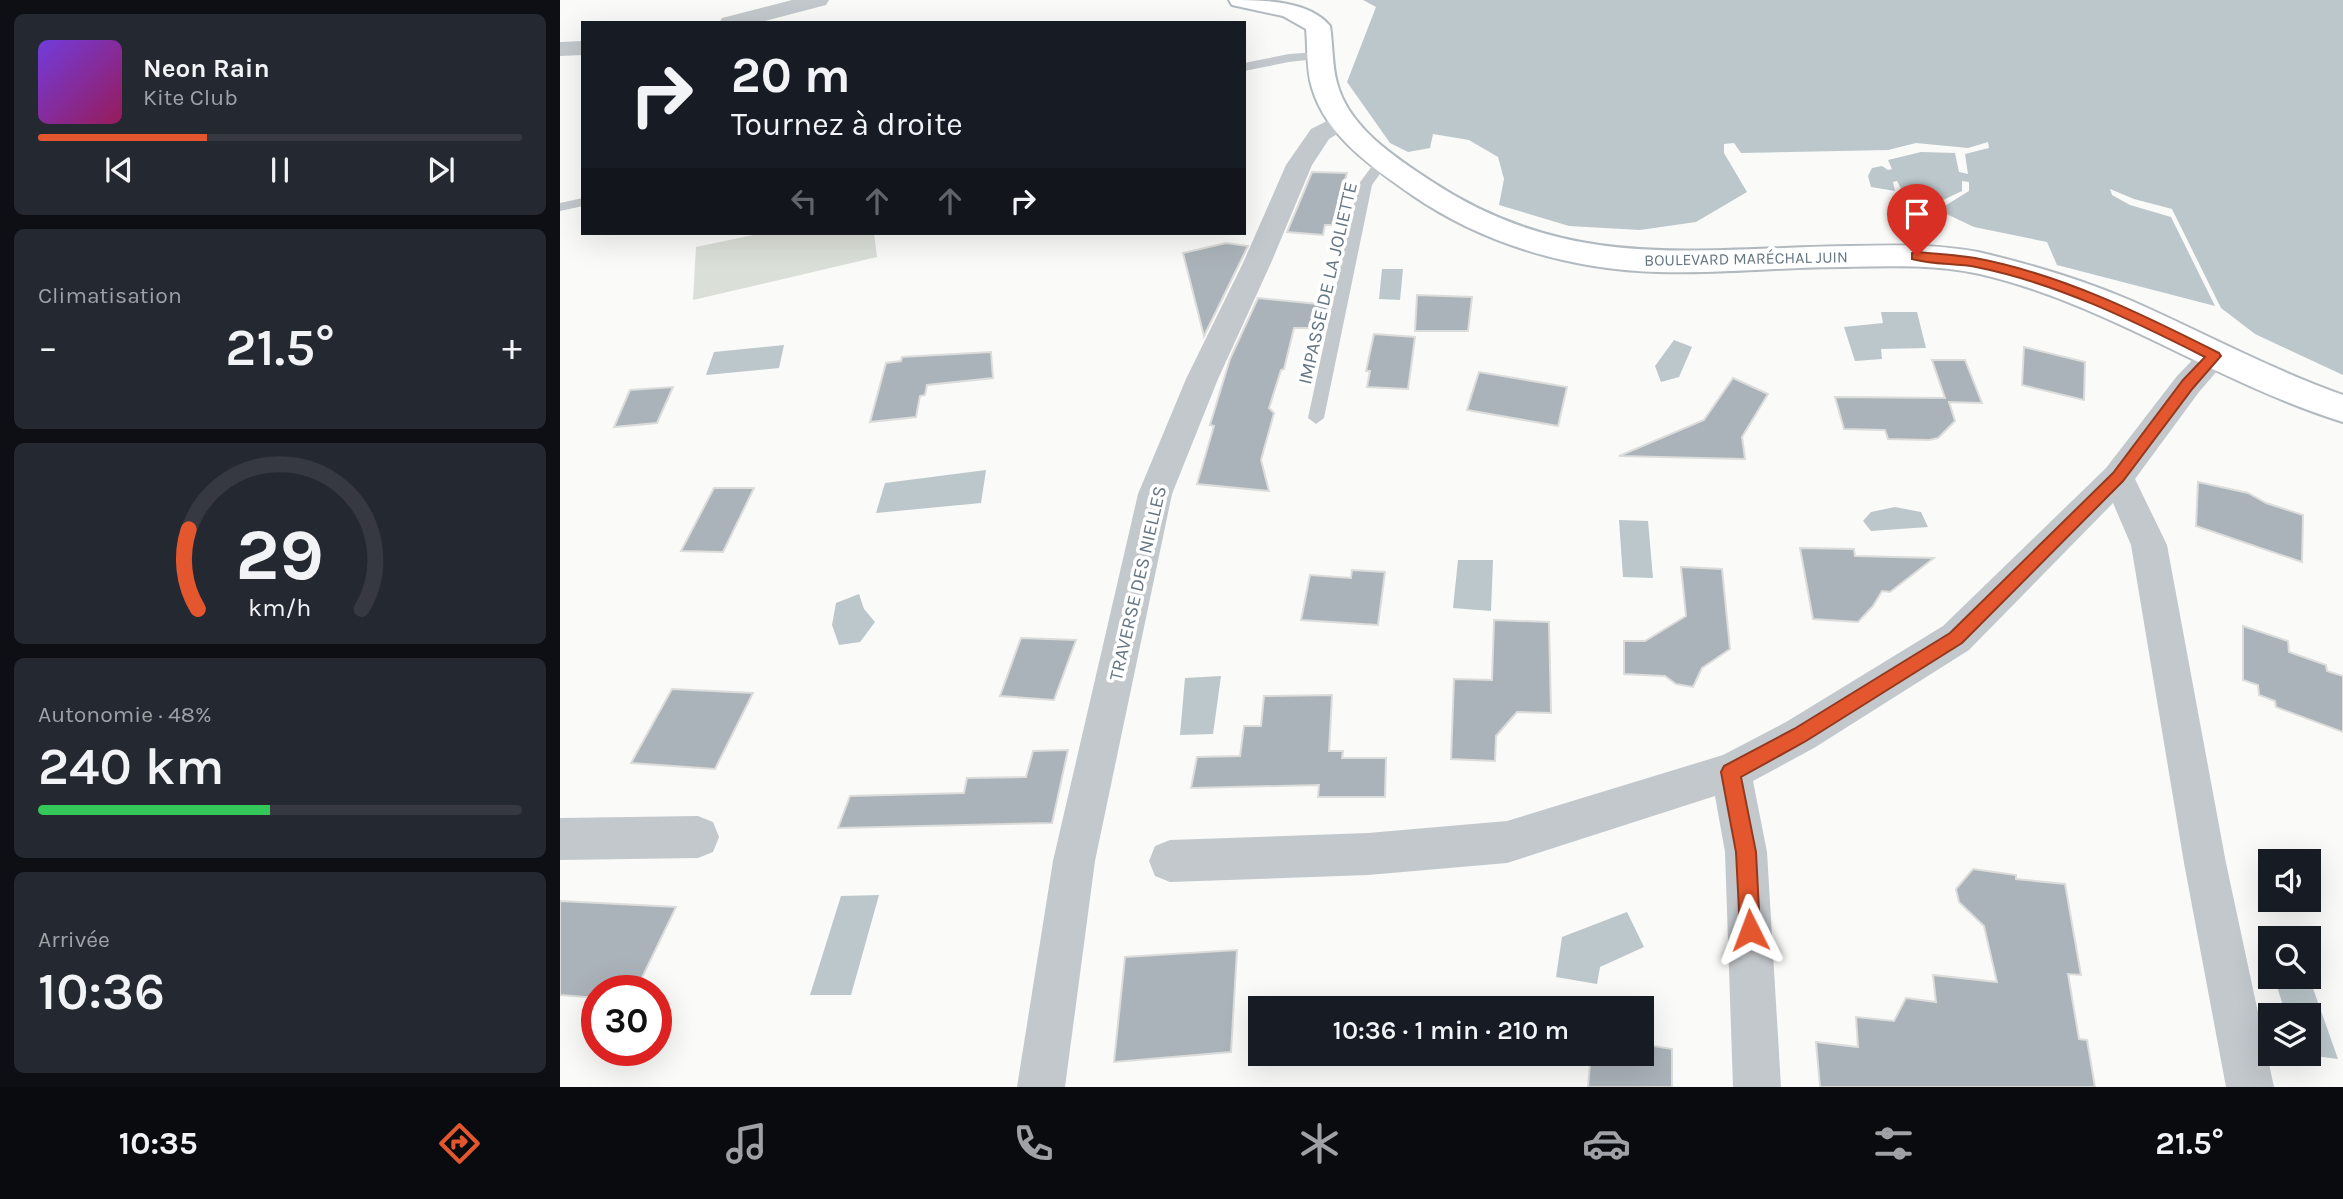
<!DOCTYPE html>
<html lang="fr">
<head>
<meta charset="utf-8">
<style>
  :root { --surface:#171b24; --page:#242831; --text:#f1f3f6; --muted:#9ea1a6; --line:#363941; --accent:#e4572e }
  body { margin:0; font-family:Karla,sans-serif; background:var(--page); color:var(--text); height:100vh; display:flex; flex-direction:column; font-size:26px; white-space:nowrap }
  * { box-sizing:border-box; margin:0 }
  p { font-size:23px; color:var(--muted) }
  .icon { flex:none; width:38px; height:38px; fill:none; stroke:currentColor; stroke-width:2; stroke-linecap:round; stroke-linejoin:round }
  .map { position:relative; flex:1; overflow:hidden }
  .details { display:flex; flex-direction:column; gap:14px; padding:14px; background:#0d0f14; width:560px }
  .details>* { flex:none }
  .hud { position:absolute; left:21px; top:21px; width:665px; height:214px; border-radius:0px; box-shadow:0 7px 28px #0002; background:#171b24; color:var(--text); overflow:hidden }
  .controls { position:absolute; left:1698px; top:849px; display:grid; gap:14px }
  .controls a { display:grid; place-items:center; width:63px; height:63px; border-radius:0px; background:var(--surface); box-shadow:0 7px 28px #0002; font-size:35px }
  .speed { position:absolute; left:21px; top:975px; display:flex; gap:14px; font-size:35px; font-weight:700; text-align:center }
  .speed>* { display:grid; place-content:center; width:91px; height:91px; border-radius:50%; background:var(--surface); box-shadow:0 7px 28px #0002; line-height:1 }
  .speed .limit { border:10px solid #d22; background:#fff; color:#111 }
  .pin { position:absolute; display:grid; place-items:center; width:60px; height:60px; color:#fff; margin:-72px -30px; border-radius:50% 50% 50% 0; rotate:-45deg; box-shadow:0 0 7px #0007 }
  .pin .icon { rotate:45deg }
  .me { position:absolute; width:77px; margin:-38px; rotate:357deg; stroke-linejoin:round; filter:drop-shadow(0 0 5px #0008) }
  .turn { display:flex; align-items:center; gap:24px; height:147px; padding:0 35px; font-size:32px }
  .turn .icon { width:91px; height:91px; stroke-width:2.5 }
  .turn b { display:block; font-size:49px; line-height:60px }
  .lanes { display:flex; align-items:center; height:66px; padding:0 35px; background:#0003; justify-content:center; gap:35px; direction:ltr }
  .lanes .off { opacity:.35 }
  .big { font-size:52px; font-weight:600; line-height:1.1 }
  .details .card { flex:1; display:flex; flex-direction:column; justify-content:center; gap:10px; min-width:0; padding:0 24px; border-radius:10px; background:var(--page) }
  .details .dial { align-items:center; gap:0 }
  .dial svg { height:182px; overflow:visible; fill:none; stroke:var(--line); stroke-width:7; stroke-linecap:round; text-anchor:middle }
  .dial text { fill:var(--text); stroke:none }
  .song { display:flex; align-items:center; gap:21px }
  .cover { width:84px; height:84px; border-radius:10px; background:linear-gradient(135deg,hsl(260 70% 55%),hsl(330 70% 35%)) }
  .played { height:7px; border-radius:4px; background:linear-gradient(90deg,var(--accent) 35%,var(--line) 35%) }
  .keys { display:flex; justify-content:space-around; direction:ltr }
  .heat { display:flex; justify-content:space-between; align-items:center; font-size:38px; direction:ltr }
  .charge { height:10px; border-radius:5px; background:linear-gradient(90deg,#34c759 48%,var(--line) 0) }
  .trip { position:absolute; left:688px; top:996px; width:406px; height:70px; border-radius:0px; background:var(--surface); box-shadow:0 7px 28px #0002; font-weight:600; line-height:70px; text-align:center }
  .tab-bar { display:flex; height:112px; justify-content:space-around; align-items:center; background:#090b0e; color:var(--muted) }
  .tab-bar .icon { width:49px; height:49px }
  .tab-bar .current { color:var(--accent) }
  .tab-bar b { font-size:32px; color:var(--text) }
  main { display:flex; flex:1; min-height:0 }
  .map>svg:first-child { display:block }
  .green { fill:#dadfd7 }
  .water { fill:#bbc7cb }
  .building { fill:#aab3b9; stroke:#dcdcda; stroke-width:2 }
  .lines { fill:none; stroke-linecap:round; stroke-linejoin:round }
  .secondary-casing { stroke:#b3babf; stroke-width:4 }
  .lane { fill:#c3c8cc; fill-rule:evenodd }
  .street { fill:#c3c8cc; fill-rule:evenodd }
  .secondary { fill:#fff; fill-rule:evenodd }
  .route { fill:#e4572e; stroke:#94391e; stroke-width:2 }
  .labels { text-anchor:middle; stroke-width:7; stroke-linejoin:round; paint-order:stroke }
  .far-street-label { font-size:16px; fill:#657683; stroke:#fff }
  .street-label { font-size:19px; fill:#657683; stroke:#fff }
</style>
</head>
<body>
<main>
<section class="details">
<div class="card">
<div class="song"><i class="cover"></i><div><b>Neon Rain</b><p>Kite Club</p></div></div>
<div class="played"></div>
<div class="keys"><svg class="icon" aria-label="previous" viewBox="0 0 24 24"><path d="M18 5L8 12l10 7zM5 5v14"/></svg><svg class="icon" aria-label="pause" viewBox="0 0 24 24"><path d="M8 5v14M16 5v14"/></svg><svg class="icon" aria-label="next" viewBox="0 0 24 24"><path d="M6 5l10 7-10 7zM19 5v14"/></svg></div>
</div>
<div class="card"><p>Climatisation</p>
<div class="heat"><a>−</a><b class="big">21.5°</b><a>+</a></div>
</div>
<div class="card dial"><svg viewBox="0 0 100 80">
<path d="M14 69A42 42 0 1 1 86 69"/>
<path d="M14 69A42 42 0 0 1 10 34" stroke="#e4572e"/>
<text x="50" y="56" font-size="32" font-weight="700">29</text>
<text x="50" y="72" font-size="11">km/h</text>
</svg></div>
<div class="card"><p>Autonomie · 48%</p><b class="big">240 km</b><div class="charge"></div></div>
<div class="card"><p>Arrivée</p><b class="big">10:36</b></div>
</section>
<div class="map">
<svg width="1783" height="1087" viewBox="0 0 1783 1087">
  <rect width="100%" height="100%" fill="#fafaf8"/>
  <path class="green" d="M 203,233 L 314,233 L 317,257 L 133,300 L 136,247 Z"/>
  <path class="water" d="M 803,0 L 1783,0 L 1783,375 L 1695,334 L 1661,308 L 1612,209 L 1574,199 L 1550,189 L 1552,195 L 1570,205 L 1611,217 L 1655,306 L 1497,265 L 1487,242 L 1414,227 L 1378,210 L 1409,191 L 1409,182 L 1402,181 L 1402,191 L 1381,201 L 1358,198 L 1348,202 L 1337,181 L 1333,182 L 1335,191 L 1311,187 L 1308,176 L 1312,168 L 1322,166 L 1328,170 L 1332,169 L 1328,160 L 1361,152 L 1395,153 L 1399,172 L 1408,174 L 1405,154 L 1429,148 L 1428,142 L 1408,148 L 1356,143 L 1328,150 L 1181,153 L 1174,143 L 1164,144 L 1164,153 L 1187,192 L 1136,222 L 1080,230 L 1009,226 L 939,205 L 944,179 L 938,157 L 909,140 L 873,134 L 870,148 L 848,152 L 830,143 L 787,82 L 816,7 Z
    M 822,269 L 843,269 L 840,300 L 819,299 Z
    M 1321,312 L 1357,312 L 1366,348 L 1321,349 L 1322,359 L 1295,361 L 1284,327 L 1323,323 Z
    M 1114,340 L 1132,347 L 1119,377 L 1101,382 L 1095,366 Z
    M 224,345 L 219,368 L 146,375 L 154,352 Z
    M 426,470 L 421,503 L 316,513 L 325,483 Z
    M 1335,507 L 1361,512 L 1368,527 L 1311,531 L 1303,521 L 1311,512 Z
    M 1059,520 L 1088,521 L 1093,578 L 1063,577 Z
    M 898,560 L 933,560 L 931,611 L 893,608 Z
    M 299,594 L 304,609 L 315,622 L 300,642 L 279,645 L 272,625 L 276,603 Z
    M 661,676 L 653,734 L 620,735 L 625,678 Z
    M 319,895 L 291,995 L 250,995 L 281,896 Z
    M 1067,912 L 1084,947 L 1040,967 L 1037,984 L 996,977 L 1002,937 Z
    M 1714,977 L 1749,977 L 1778,1059 L 1739,1054 L 1748,1054 L 1748,1015 L 1726,1015 Z"/>
  <path class="building" d="M 752,172 L 787,173 L 772,225 L 765,225 L 763,235 L 727,232 Z
    M 666,243 L 688,246 L 644,336 L 623,253 Z
    M 857,295 L 912,297 L 908,331 L 855,331 Z
    M 698,298 L 768,305 L 765,328 L 734,328 L 724,369 L 721,370 L 709,408 L 714,413 L 701,460 L 709,491 L 637,484 L 654,426 L 650,425 L 670,359 Z
    M 814,334 L 855,337 L 848,389 L 807,387 L 810,371 L 806,371 Z
    M 1464,347 L 1525,362 L 1524,400 L 1462,385 Z
    M 431,352 L 433,378 L 367,385 L 365,395 L 360,396 L 356,417 L 310,422 L 326,363 L 341,361 L 342,357 Z
    M 1372,360 L 1405,360 L 1422,403 L 1389,402 L 1395,421 L 1378,438 L 1369,440 L 1328,439 L 1325,430 L 1284,429 L 1275,397 L 1385,398 Z
    M 919,372 L 1007,387 L 998,426 L 907,410 Z
    M 1173,378 L 1208,394 L 1182,437 L 1185,459 L 1059,456 L 1144,420 Z
    M 113,387 L 97,423 L 54,427 L 70,390 Z
    M 1638,482 L 1688,493 L 1706,503 L 1743,515 L 1742,562 L 1636,526 Z
    M 154,488 L 194,488 L 163,552 L 121,551 Z
    M 1240,548 L 1294,549 L 1295,556 L 1374,558 L 1330,592 L 1322,591 L 1313,606 L 1298,622 L 1253,619 Z
    M 1121,567 L 1162,569 L 1170,649 L 1142,668 L 1133,687 L 1116,684 L 1105,676 L 1064,674 L 1064,641 L 1085,641 L 1126,616 Z
    M 792,570 L 825,572 L 818,625 L 741,620 L 750,575 L 791,578 Z
    M 934,620 L 989,622 L 991,713 L 957,712 L 936,736 L 935,761 L 891,759 L 894,679 L 932,680 Z
    M 1683,626 L 1728,641 L 1729,652 L 1766,665 L 1767,671 L 1783,676 L 1783,732 L 1716,707 L 1715,701 L 1699,695 L 1698,685 L 1683,680 Z
    M 461,638 L 516,640 L 494,700 L 440,696 Z
    M 112,689 L 193,693 L 155,769 L 71,763 Z
    M 772,695 L 769,751 L 783,751 L 782,758 L 826,758 L 825,797 L 758,797 L 759,785 L 631,788 L 637,757 L 680,756 L 684,726 L 701,726 L 704,696 Z
    M 508,750 L 492,823 L 278,828 L 290,796 L 404,793 L 407,778 L 466,777 L 473,751 Z
    M 1413,869 L 1456,875 L 1456,879 L 1505,884 L 1521,975 L 1508,974 L 1519,1039 L 1527,1040 L 1535,1087 L 1260,1087 L 1256,1042 L 1298,1047 L 1296,1017 L 1334,1021 L 1346,998 L 1376,1002 L 1373,975 L 1437,982 L 1424,926 L 1399,902 L 1396,889 Z
    M 0,901 L 116,907 L 76,990 L 37,990 L 37,998 L 0,995 Z
    M 677,950 L 671,1052 L 554,1062 L 565,957 Z
    M 1082,1044 L 1112,1049 L 1112,1087 L 1028,1087 L 1031,1054 L 1082,1054 Z"/>
  <g class="lines">
    <defs>
      <path id="secondary" d="M 669,0 C 702,0 749,0 770,26 C 773,45 772,65 777,83 C 789,128 835,157 871,181 C 1010,273 1135,248 1291,246 C 1333,245 1376,244 1418,252 C 1470,264 1523,280 1572,301 C 1642,332 1710,369 1783,395 L 1783,422 C 1657,383 1549,304 1420,274 C 1375,264 1328,266 1283,267 C 1221,267 1160,274 1098,272 C 1012,270 923,244 852,195 C 813,168 766,136 752,88 C 746,69 748,48 746,29 L 723,16 L 672,5 Z"/>
    </defs>
    <use href="#secondary" class="secondary-casing"/>
    <path class="lane" d="M 760,52 L 766,56 L 764,58 L 729,62 L 684,71 L 684,63 L 729,54 Z
      M 823,157 L 829,161 L 812,185 L 764,418 L 756,424 L 748,418 L 798,185 L 818,158 Z
      M 23,198 L 23,206 L 0,211 L 0,203 Z"/>
    <path class="street" d="M 232,0 L 269,0 L 266,5 L 197,23 L 159,23 L 162,18 Z
      M 23,41 L 23,55 L 0,56 L 0,42 Z
      M 783,113 L 792,115 L 795,120 L 792,125 L 769,139 L 752,165 L 711,263 L 658,379 L 612,494 L 535,861 L 505,1087 L 457,1087 L 493,861 L 578,494 L 626,379 L 683,263 L 726,165 L 751,129 Z
      M 1655,345 L 1666,348 L 1670,356 L 1639,392 L 1575,479 L 1607,545 L 1666,863 L 1714,1087 L 1666,1087 L 1624,863 L 1571,545 L 1553,503 L 1409,650 L 1254,748 L 1193,781 L 1207,852 L 1221,1087 L 1173,1087 L 1165,852 L 1155,796 L 947,863 L 808,875 L 610,882 L 595,876 L 589,861 L 595,846 L 610,840 L 808,833 L 947,821 L 1163,755 L 1226,722 L 1383,626 L 1546,468 L 1617,376 L 1644,348 Z
      M 138,816 L 153,822 L 159,837 L 153,852 L 138,858 L 0,860 L 0,818 Z"/>
    <use href="#secondary" class="secondary"/>
  </g>
  <path class="route" d="M 1357,252 C 1376,254 1396,255 1415,258 C 1501,274 1582,314 1659,353 L 1661,356 L 1633,388 L 1563,481 L 1402,643 L 1246,741 L 1181,777 L 1196,852 L 1200,930 L 1197,937 L 1190,940 L 1183,937 L 1180,930 L 1176,852 L 1161,772 L 1164,766 L 1234,729 L 1390,633 L 1553,473 L 1623,380 L 1645,357 C 1572,320 1496,283 1416,267 C 1395,263 1373,265 1352,259 L 1352,253 Z"/>
  <g class="labels">
    <g class="far-street-label">
      <text transform="translate(1186 258) rotate(-1)" y="6">BOULEVARD MARÉCHAL JUIN</text>
    </g>
    <g class="street-label">
      <text transform="translate(767 283) rotate(-77)" y="7">IMPASSE DE LA JOLIETTE</text>
      <text transform="translate(577 583) rotate(-77)" y="7">TRAVERSE DES NIELLES</text>
    </g>
  </g>
</svg>
<div class="controls">
<a><svg class="icon" aria-label="sound" viewBox="0 0 24 24"><path d="M4 9h4l5-4v14l-5-4H4zM17 9q2 3 0 6"/></svg></a>
<a><svg class="icon" aria-label="search" viewBox="0 0 24 24"><circle cx="10" cy="10" r="6"/><path d="M15 15l6 6"/></svg></a>
<a><svg class="icon" aria-label="layers" viewBox="0 0 24 24"><path d="M12 4l9 5-9 5-9-5zM3 14l9 5 9-5"/></svg></a>
</div>
<div class="speed"><div class="limit">30</div></div>
<div class="pin" style="left:1357px;top:256px;background:#d93025"><svg class="icon" aria-label="arrive" viewBox="0 0 24 24"><path d="M6 21V4h12l-3 4 3 4H6"/></svg></div>
<svg class="me" style="left:1190px;top:930px" viewBox="-20 -20 40 40"><path d="M0-17L14 15 0 8-14 15z" fill="#e4572e" stroke="#fff" stroke-width="4"/></svg>
<div class="trip">10:36 · 1 min · 210 m</div>
<div class="hud">
<div class="turn"><svg class="icon" aria-label="right" viewBox="0 0 24 24"><path d="M7 20v-9h11M14 6l5 5-5 5"/></svg><div><b>20 m</b>Tournez à droite</div></div>
<div class="lanes"><svg class="icon off" aria-label="left" viewBox="0 0 24 24"><path d="M17 20v-9H6M10 6l-5 5 5 5"/></svg><svg class="icon off" aria-label="ahead" viewBox="0 0 24 24"><path d="M12 20V5M6 11l6-6 6 6"/></svg><svg class="icon off" aria-label="ahead" viewBox="0 0 24 24"><path d="M12 20V5M6 11l6-6 6 6"/></svg><svg class="icon" aria-label="right" viewBox="0 0 24 24"><path d="M7 20v-9h11M14 6l5 5-5 5"/></svg></div>
</div>
</div>
</main>
<nav class="tab-bar">
<b>10:35</b>
<svg class="icon current" aria-label="directions" viewBox="0 0 24 24"><path d="M12 3l9 9-9 9-9-9zM9 14v-3h6M13 9l2 2-2 2"/></svg>
<svg class="icon" aria-label="music" viewBox="0 0 24 24"><path d="M9 18V5l10-2v13"/><circle cx="6" cy="18" r="3"/><circle cx="16" cy="16" r="3"/></svg>
<svg class="icon" aria-label="phone" viewBox="0 0 24 24"><path d="M5 4h4l2 5-3 2q2 4 5 5l2-3 5 2v4C11 20 4 13 5 4z"/></svg>
<svg class="icon" aria-label="climate" viewBox="0 0 24 24"><path d="M12 3v18M4 7l16 10M4 17L20 7"/></svg>
<svg class="icon" aria-label="car" viewBox="0 0 24 24"><path d="M5 17H2v-5l4-1 3-4h7l3 4 3 1v5h-3M9 17h6M6 11h13"/><circle cx="7" cy="17" r="2"/><circle cx="17" cy="17" r="2"/></svg>
<svg class="icon" aria-label="filters" viewBox="0 0 24 24"><path d="M4 7h16M4 17h16"/><circle cx="9" cy="7" r="2"/><circle cx="15" cy="17" r="2"/></svg>
<b>21.5°</b>
</nav>
</body>
</html>
